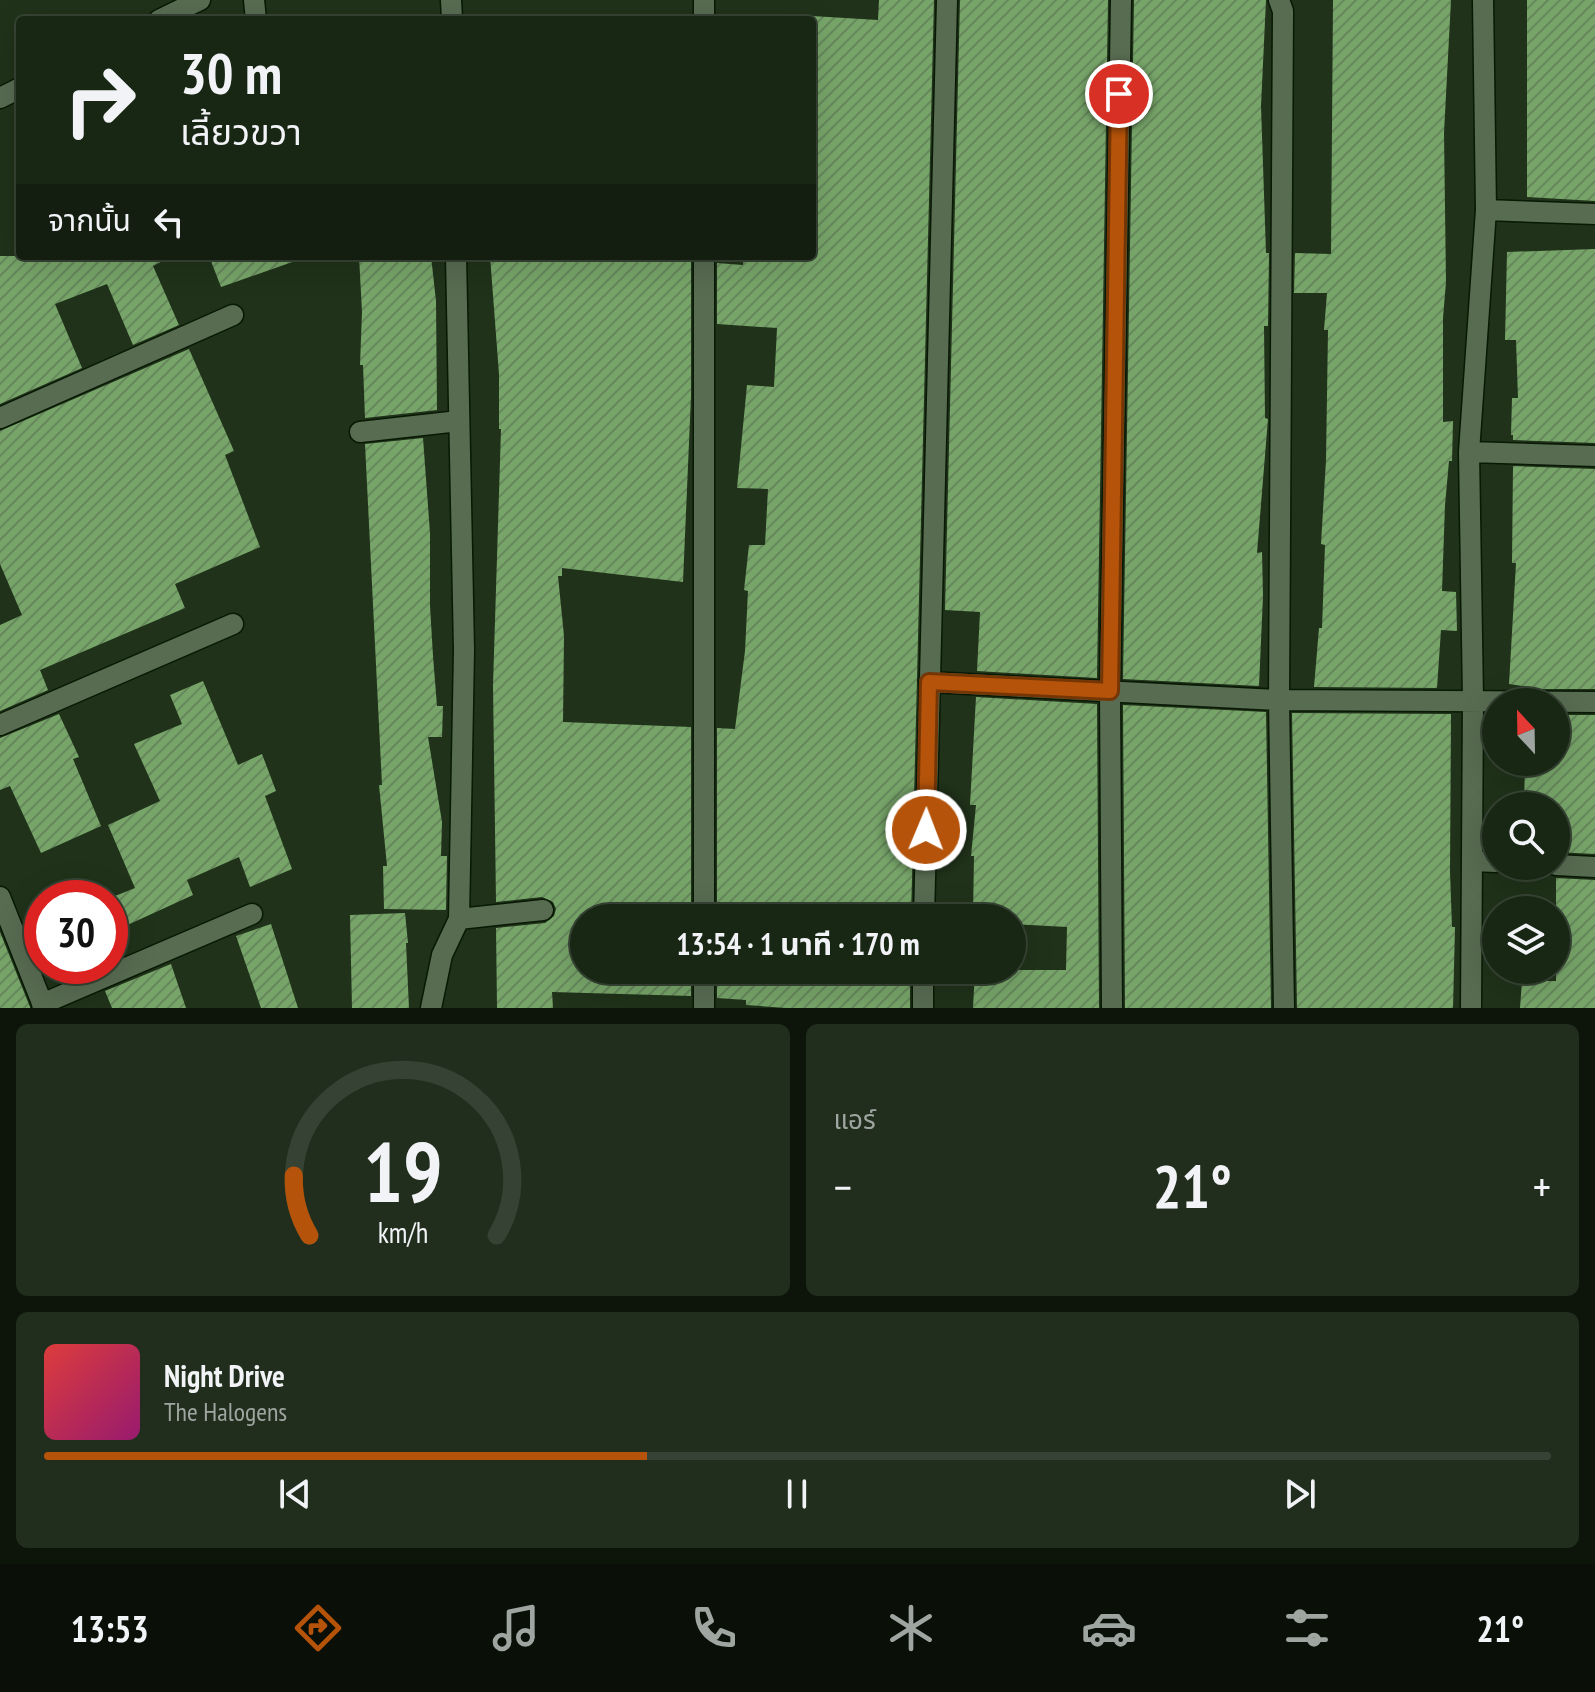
<!DOCTYPE html>
<html lang="th">
<head>
<meta charset="utf-8">
<style>
  :root { --surface:#182614; --page:#212e1d; --text:#f1f3f6; --muted:#9fa5a0; --line:#364334; --accent:#b45309 }
  body { margin:0; font-family:"PT Sans Narrow","Noto Sans Thai",sans-serif; background:var(--page); color:var(--text); height:100vh; display:flex; flex-direction:column; font-size:30px; white-space:nowrap }
  * { box-sizing:border-box; margin:0 }
  p { font-size:26px; color:var(--muted) }
  .icon { flex:none; width:44px; height:44px; fill:none; stroke:currentColor; stroke-width:2; stroke-linecap:round; stroke-linejoin:round }
  .map { position:relative; height:1008px; overflow:hidden }
  .side { display:flex; flex-direction:column; gap:16px; padding:16px; background:#0d150b; flex:1 }
  .side>* { flex:none }
  .hud { position:absolute; left:16px; top:16px; width:800px; height:244px; border-radius:8px; box-shadow:0 8px 32px #0002,0 0 0 2px var(--line); background:#182614; color:var(--text); overflow:hidden }
  .needle { width:52px; rotate:338deg }
  .tools { position:absolute; left:1482px; top:688px; display:grid; gap:16px }
  .tools a { display:grid; place-items:center; width:88px; height:88px; border-radius:50%; background:var(--surface); box-shadow:0 8px 32px #0002,0 0 0 2px var(--line); font-size:40px }
  .speed { position:absolute; left:24px; top:880px; display:flex; gap:16px; font-size:40px; font-weight:700; text-align:center }
  .speed>* { display:grid; place-content:center; width:104px; height:104px; border-radius:50%; background:var(--surface); box-shadow:0 8px 32px #0002,0 0 0 2px var(--line); line-height:1 }
  .speed .limit { border:12px solid #d22; background:#fff; color:#111 }
  .pin { position:absolute; display:grid; place-items:center; width:68px; height:68px; color:#fff; margin:-34px; border:4px solid #fff; border-radius:50%; box-shadow:0 2px 8px #0007 }
  .me { position:absolute; width:88px; margin:-44px; rotate:1deg; stroke-linejoin:round; filter:drop-shadow(0 0 6px #0008) }
  .turn { display:flex; align-items:center; gap:28px; height:168px; padding:0 32px; font-size:36px }
  .turn .icon { width:104px; height:104px; stroke-width:2.5 }
  .turn b { display:block; font-size:56px; line-height:68px }
  .then { display:flex; align-items:center; height:76px; padding:0 32px; background:#0003; gap:16px; font-size:30px }
  .big { font-size:60px; font-weight:700; line-height:1.1 }
  .side .widget { flex:1; display:flex; flex-direction:column; justify-content:center; gap:12px; min-width:0; padding:0 28px; border-radius:12px; background:var(--page) }
  .side .dial { align-items:center; gap:0 }
  .dial svg { height:208px; overflow:visible; fill:none; stroke:var(--line); stroke-width:7; stroke-linecap:round; text-anchor:middle }
  .dial text { fill:var(--text); stroke:none }
  .song { display:flex; align-items:center; gap:24px }
  .cover { width:96px; height:96px; border-radius:12px; background:linear-gradient(135deg,hsl(0 70% 55%),hsl(320 70% 35%)) }
  .played { height:8px; border-radius:4px; background:linear-gradient(90deg,var(--accent) 40%,var(--line) 40%) }
  .keys { display:flex; justify-content:space-around; direction:ltr }
  .heat { display:flex; justify-content:space-between; align-items:center; font-size:44px; direction:ltr }
  .side .tiles { flex:1; display:grid; gap:16px; grid-template-columns:1fr 1fr }
  .widget:last-child { grid-column:span 2 }
  .trip { position:absolute; left:570px; top:904px; width:456px; height:80px; border-radius:40px; background:var(--surface); box-shadow:0 8px 32px #0002,0 0 0 2px var(--line); font-weight:700; line-height:80px; text-align:center }
  .dock { display:flex; height:128px; justify-content:space-around; align-items:center; background:#0a0f08; color:var(--muted) }
  .dock .icon { width:56px; height:56px }
  .dock .active { color:var(--accent) }
  .dock b { font-size:36px; color:var(--text) }
  .map>svg:first-child { display:block }
  .building { fill:url(#building-hatch) }
  .lines { fill:none; stroke-linecap:round; stroke-linejoin:round }
  .minor-casing { stroke:#081904; stroke-width:23 }
  .minor { stroke:#586c52; stroke-width:20 }
  .route-casing { stroke:#753606; stroke-width:20 }
  .route { stroke:#b45309; stroke-width:14 }
</style>
</head>
<body>
<div class="map">
<svg width="1595" height="1008" viewBox="0 0 1595 1008">
  <defs>
    <pattern id="building-hatch" width="6" height="6" patternUnits="userSpaceOnUse" patternTransform="scale(2)"><rect width="6" height="6" fill="#77a569"/><path d="M-1 1l2-2M0 6l6-6M5 7l2-2" fill="none" stroke="#66885c"/></pattern>
  </defs>
  <rect width="100%" height="100%" fill="#20321a"/>
  <path class="building" d="M 879,0 L 934,0 L 911,918 L 845,915 L 844,918 L 765,918 L 766,909 L 717,906 L 717,728 L 735,729 L 745,651 L 748,591 L 744,590 L 749,545 L 765,545 L 768,489 L 737,488 L 747,385 L 774,387 L 777,328 L 717,324 L 717,263 L 743,265 L 744,256 L 812,256 L 812,16 L 878,20 Z
    M 960,0 L 1108,0 L 1097,678 L 977,671 L 980,612 L 945,610 Z
    M 1134,0 L 1266,0 L 1261,106 L 1266,253 L 1269,253 L 1268,326 L 1264,326 L 1265,418 L 1268,419 L 1257,553 L 1262,552 L 1263,596 L 1259,686 L 1123,679 Z
    M 1333,0 L 1451,0 L 1444,133 L 1446,282 L 1443,318 L 1443,422 L 1453,421 L 1452,461 L 1449,461 L 1445,505 L 1442,591 L 1456,592 L 1457,631 L 1441,630 L 1437,688 L 1314,687 L 1319,628 L 1322,628 L 1325,545 L 1321,544 L 1326,460 L 1328,330 L 1324,330 L 1327,293 L 1294,293 L 1295,253 L 1331,254 Z
    M 1527,0 L 1595,0 L 1595,201 L 1527,197 Z
    M 1595,249 L 1595,443 L 1513,440 L 1513,435 L 1511,435 L 1512,398 L 1518,398 L 1516,340 L 1505,340 L 1507,252 Z
    M 0,256 L 172,256 L 153,266 L 179,325 L 133,345 L 107,284 L 55,304 L 82,368 L 0,404 Z
    M 209,256 L 297,256 L 298,260 L 221,287 Z
    M 359,256 L 431,256 L 436,301 L 437,410 L 365,418 L 363,365 L 360,365 L 362,312 Z
    M 490,256 L 639,256 L 691,260 L 691,396 L 683,582 L 562,568 L 562,576 L 558,576 L 564,636 L 563,722 L 691,727 L 691,918 L 584,918 L 584,970 L 691,970 L 691,996 L 552,992 L 553,1008 L 497,1008 L 496,928 L 545,923 L 554,916 L 556,909 L 553,902 L 542,897 L 496,902 L 493,685 L 501,429 L 499,429 L 499,374 Z
    M 189,349 L 234,451 L 225,455 L 260,547 L 175,584 L 185,608 L 40,670 L 48,690 L 0,711 L 0,625 L 22,615 L 0,564 L 0,431 Z
    M 423,438 L 430,533 L 430,606 L 433,656 L 437,706 L 443,706 L 442,737 L 428,737 L 442,822 L 441,856 L 447,856 L 446,910 L 384,909 L 383,866 L 387,866 L 379,785 L 382,785 L 365,444 Z
    M 1513,466 L 1595,469 L 1595,689 L 1542,689 L 1509,684 L 1516,563 L 1512,563 Z
    M 203,681 L 238,765 L 262,754 L 276,791 L 265,796 L 292,869 L 250,887 L 239,857 L 187,880 L 193,895 L 110,933 L 110,898 L 135,888 L 108,825 L 160,801 L 134,744 L 182,724 L 170,695 Z
    M 976,697 L 1097,704 L 1099,1008 L 973,1008 L 975,970 L 1066,970 L 1067,927 L 1012,924 L 1012,915 L 973,915 L 974,856 L 971,856 L 976,805 L 970,805 Z
    M 1123,705 L 1266,712 L 1271,1008 L 1125,1008 Z
    M 1292,713 L 1451,714 L 1450,872 L 1452,927 L 1455,927 L 1453,1008 L 1297,1008 Z
    M 59,714 L 79,757 L 73,759 L 101,826 L 41,853 L 10,786 L 0,790 L 0,738 Z
    M 1556,715 L 1595,715 L 1595,854 L 1556,852 L 1556,806 L 1524,806 L 1525,762 L 1556,762 Z
    M 1556,878 L 1595,880 L 1595,1008 L 1520,1008 L 1522,981 L 1556,981 Z
    M 405,913 L 408,943 L 406,943 L 409,1008 L 352,1008 L 350,915 Z
    M 271,924 L 298,1008 L 261,1008 L 236,936 Z
    M 0,932 L 30,1007 L 30,1008 L 0,1008 Z
    M 171,964 L 186,1008 L 112,1008 L 105,991 Z
    M 717,970 L 910,970 L 910,1008 L 786,1008 L 746,1005 L 746,1000 L 717,998 Z"/>
  <g class="lines">
    <defs>
      <path id="minor" d="M 254,0 L 256,20
        M 451,0 L 452,20
        M 1279,0 L 1283,11 L 1279,700 L 1284,1008
        M 159,20 L 200,0
        M 704,20 L 704,0
        M 0,98 L 20,88
        M 1486,210 L 1595,214
        M 0,418 L 233,315
        M 360,432 L 459,421
        M 1469,452 L 1595,456
        M 929,682 L 1279,700 L 1595,702
        M 0,725 L 233,624
        M 1473,861 L 1496,862
        M 1556,865 L 1595,867
        M 0,897 L 44,1008
        M 704,918 L 704,256
        M 924,918 L 947,0
        M 459,919 L 543,910
        M 42,1004 L 252,914
        M 431,1008 L 442,955 L 459,919 L 464,650 L 456,256
        M 704,1008 L 704,970
        M 923,1008 L 923,970
        M 1112,1008 L 1110,691 L 1121,0
        M 1471,1008 L 1473,699 L 1469,452 L 1486,210 L 1483,0"/>
    </defs>
    <use href="#minor" class="minor-casing"/>
    <use href="#minor" class="minor"/>
  </g>
  <g class="lines">
    <defs>
      <path id="route" d="M 926,830 L 929,682 L 1110,691 L 1119,94"/>
    </defs>
    <use href="#route" class="route-casing"/>
    <use href="#route" class="route"/>
  </g>
</svg>
<div class="tools">
<a><svg class="needle" viewBox="-14 -14 28 28"><path d="M0-13l5 13h-10z" fill="#e53935"/><path d="M0 13l5-13h-10z" fill="#9fa5a0"/></svg></a>
<a><svg class="icon" aria-label="search" viewBox="0 0 24 24"><circle cx="10" cy="10" r="6"/><path d="M15 15l6 6"/></svg></a>
<a><svg class="icon" aria-label="layers" viewBox="0 0 24 24"><path d="M12 4l9 5-9 5-9-5zM3 14l9 5 9-5"/></svg></a>
</div>
<div class="speed"><div class="limit">30</div></div>
<div class="pin" style="left:1119px;top:94px;background:#d93025"><svg class="icon" aria-label="arrive" viewBox="0 0 24 24"><path d="M6 21V4h12l-3 4 3 4H6"/></svg></div>
<svg class="me" style="left:926px;top:830px" viewBox="-20 -20 40 40"><circle r="17" fill="#b45309" stroke="#fff" stroke-width="3"/><path d="M0-11L8 9 0 5-8 9z" fill="#fff"/></svg>
<div class="trip">13:54 · 1 นาที · 170 m</div>
<div class="hud">
<div class="turn"><svg class="icon" aria-label="right" viewBox="0 0 24 24"><path d="M7 20v-9h11M14 6l5 5-5 5"/></svg><div><b>30 m</b>เลี้ยวขวา</div></div>
<div class="then">จากนั้น<svg class="icon" aria-label="left" viewBox="0 0 24 24"><path d="M17 20v-9H6M10 6l-5 5 5 5"/></svg></div>
</div>
</div>
<section class="side">
<div class="tiles">
<div class="widget dial"><svg viewBox="0 0 100 80">
<path d="M14 69A42 42 0 1 1 86 69"/>
<path d="M14 69A42 42 0 0 1 8 46" stroke="#b45309"/>
<text x="50" y="56" font-size="32" font-weight="700">19</text>
<text x="50" y="72" font-size="11">km/h</text>
</svg></div>
<div class="widget"><p>แอร์</p>
<div class="heat"><a>−</a><b class="big">21°</b><a>+</a></div>
</div>
<div class="widget">
<div class="song"><i class="cover"></i><div><b>Night Drive</b><p>The Halogens</p></div></div>
<div class="played"></div>
<div class="keys"><svg class="icon" aria-label="previous" viewBox="0 0 24 24"><path d="M18 5L8 12l10 7zM5 5v14"/></svg><svg class="icon" aria-label="pause" viewBox="0 0 24 24"><path d="M8 5v14M16 5v14"/></svg><svg class="icon" aria-label="next" viewBox="0 0 24 24"><path d="M6 5l10 7-10 7zM19 5v14"/></svg></div>
</div>
</div>
</section>
<nav class="dock">
<b>13:53</b>
<svg class="icon active" aria-label="directions" viewBox="0 0 24 24"><path d="M12 3l9 9-9 9-9-9zM9 14v-3h6M13 9l2 2-2 2"/></svg>
<svg class="icon" aria-label="music" viewBox="0 0 24 24"><path d="M9 18V5l10-2v13"/><circle cx="6" cy="18" r="3"/><circle cx="16" cy="16" r="3"/></svg>
<svg class="icon" aria-label="phone" viewBox="0 0 24 24"><path d="M5 4h4l2 5-3 2q2 4 5 5l2-3 5 2v4C11 20 4 13 5 4z"/></svg>
<svg class="icon" aria-label="climate" viewBox="0 0 24 24"><path d="M12 3v18M4 7l16 10M4 17L20 7"/></svg>
<svg class="icon" aria-label="car" viewBox="0 0 24 24"><path d="M5 17H2v-5l4-1 3-4h7l3 4 3 1v5h-3M9 17h6M6 11h13"/><circle cx="7" cy="17" r="2"/><circle cx="17" cy="17" r="2"/></svg>
<svg class="icon" aria-label="filters" viewBox="0 0 24 24"><path d="M4 7h16M4 17h16"/><circle cx="9" cy="7" r="2"/><circle cx="15" cy="17" r="2"/></svg>
<b>21°</b>
</nav>
</body>
</html>
